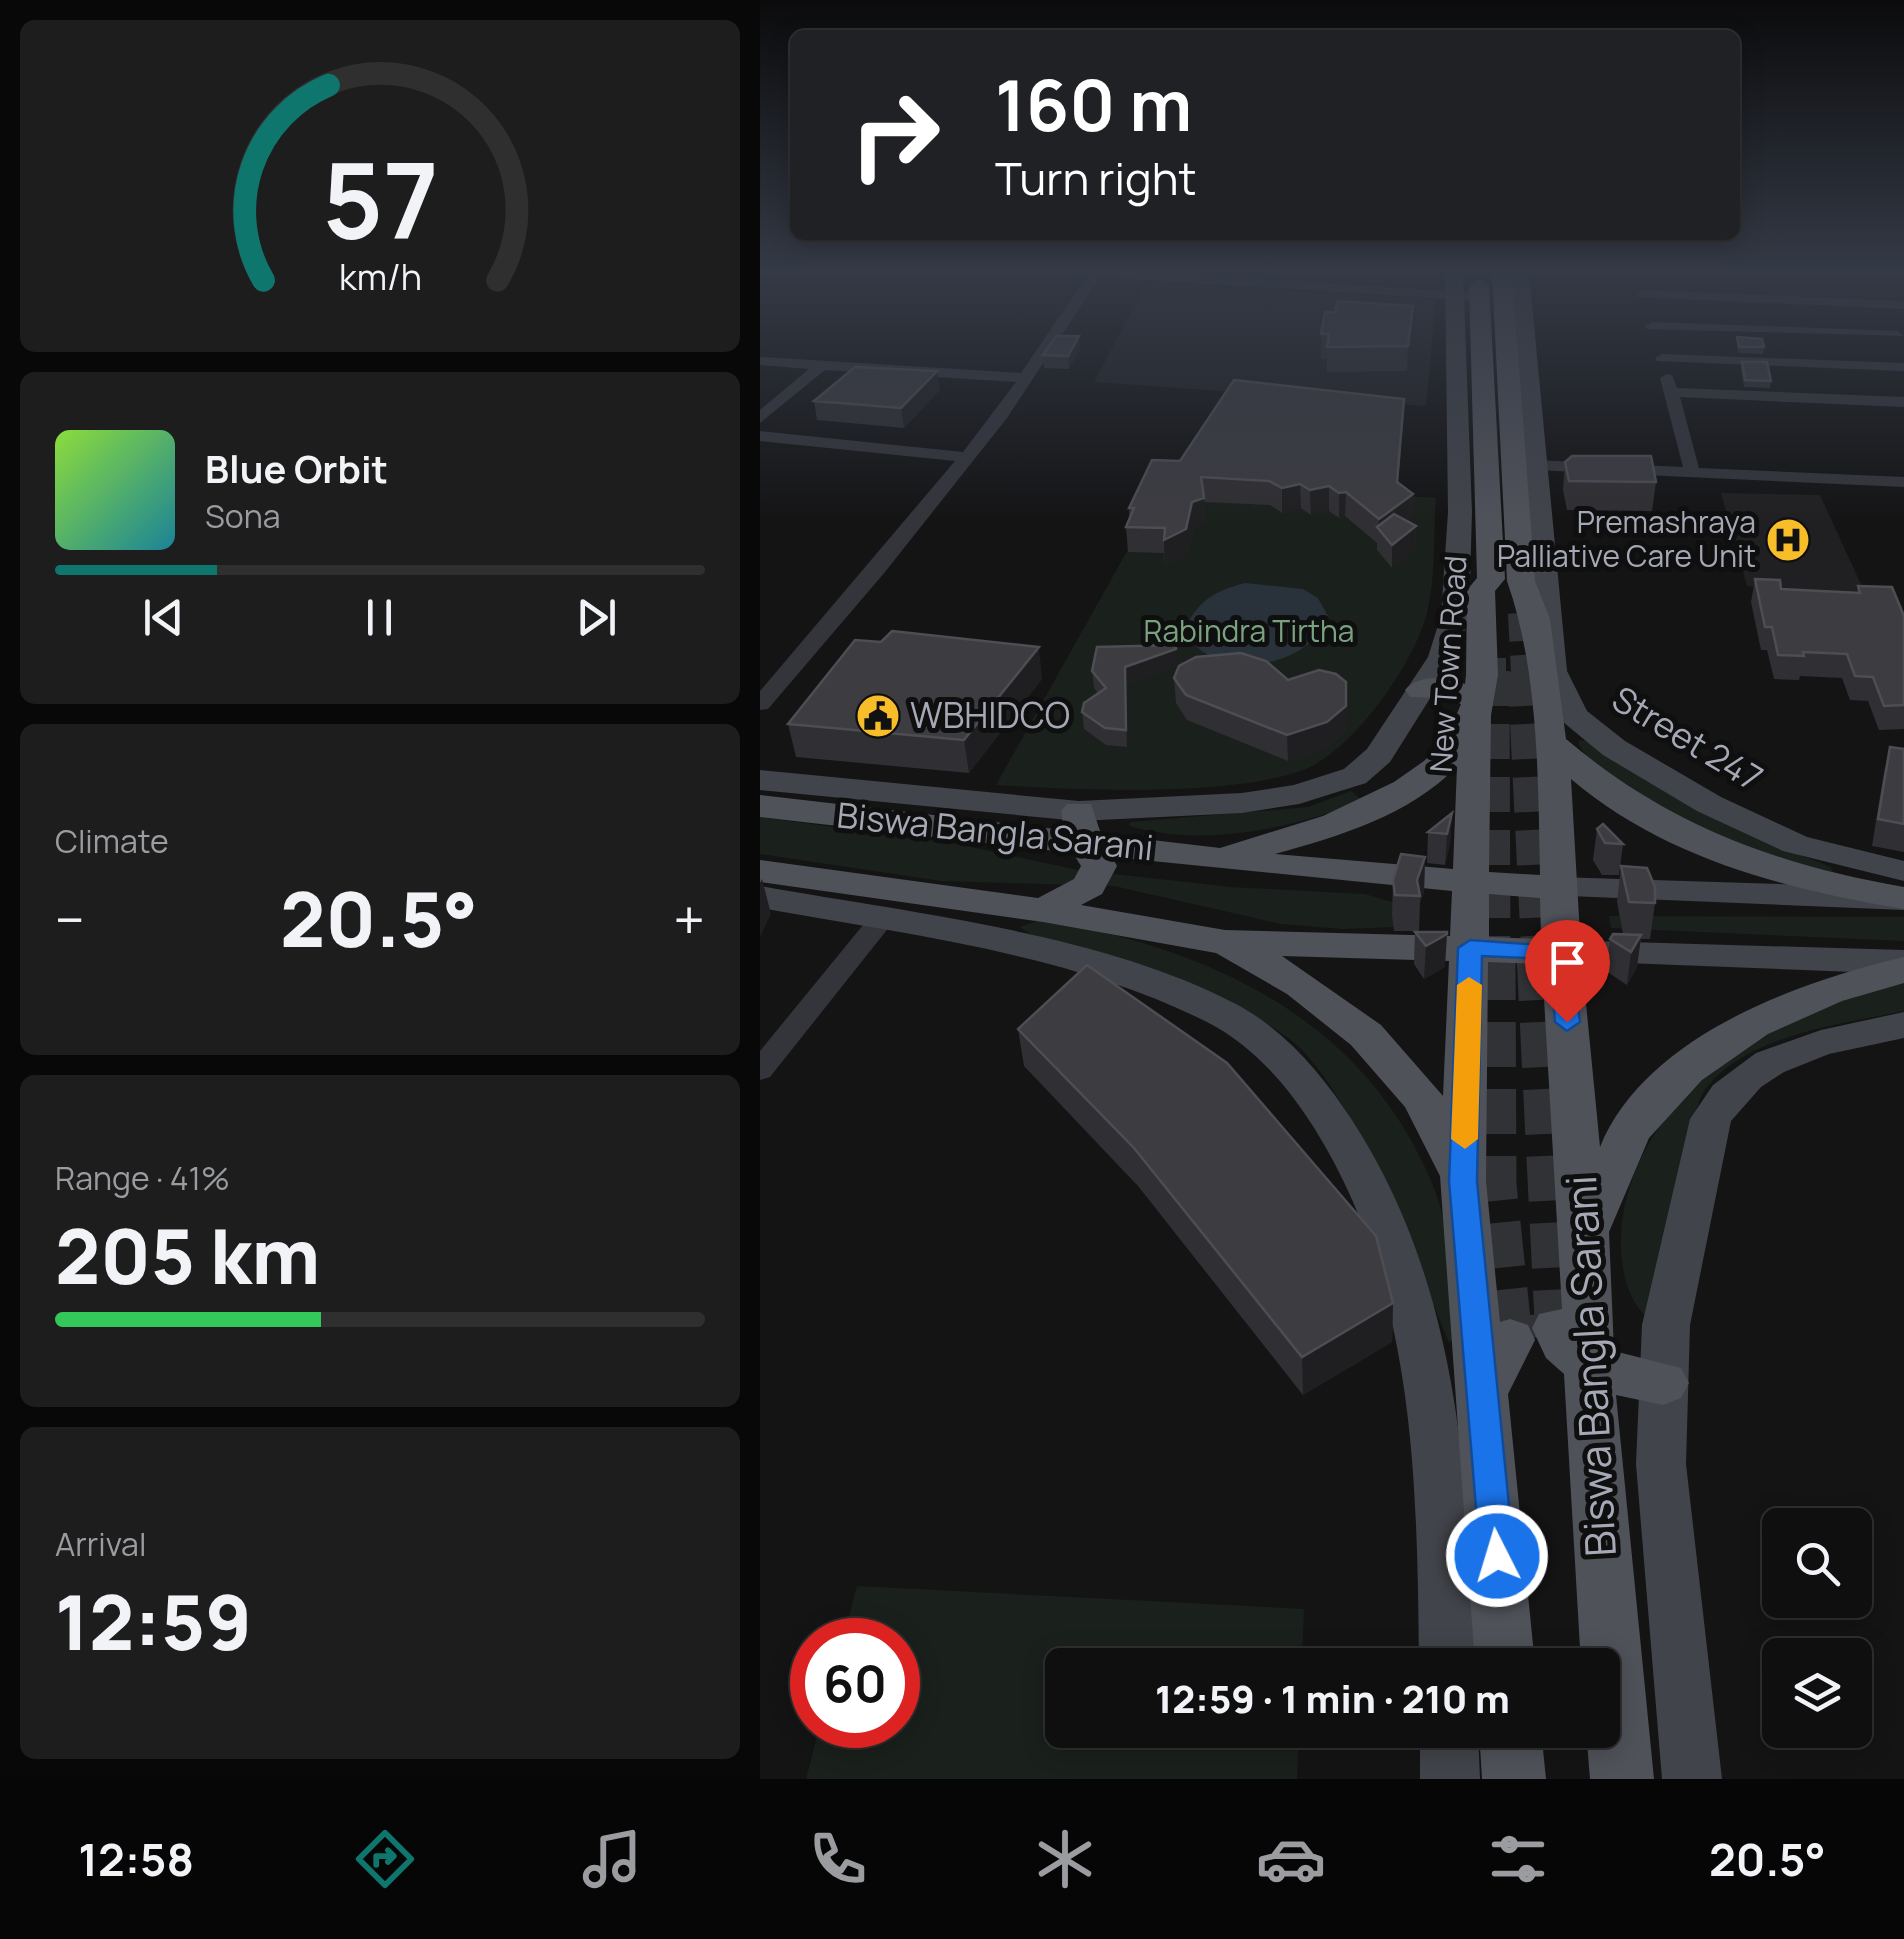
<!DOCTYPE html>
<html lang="en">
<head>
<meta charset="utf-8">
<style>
  :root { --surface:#0f0f10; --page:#1d1d1e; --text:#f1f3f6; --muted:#9b9c9f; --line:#2f2f30; --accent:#0f766e }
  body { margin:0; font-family:Manrope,sans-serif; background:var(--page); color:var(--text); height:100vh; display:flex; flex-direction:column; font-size:38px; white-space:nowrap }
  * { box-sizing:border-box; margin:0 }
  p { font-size:32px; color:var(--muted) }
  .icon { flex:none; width:55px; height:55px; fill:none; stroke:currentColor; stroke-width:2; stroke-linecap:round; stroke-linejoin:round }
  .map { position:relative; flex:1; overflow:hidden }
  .side { display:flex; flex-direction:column; gap:20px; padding:20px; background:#080809; width:760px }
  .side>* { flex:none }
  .guide { position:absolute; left:30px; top:30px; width:950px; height:210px; border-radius:15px; box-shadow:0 5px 25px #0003,0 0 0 2px var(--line); background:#202124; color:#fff; overflow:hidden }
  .fabs { position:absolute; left:1002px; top:1508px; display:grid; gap:20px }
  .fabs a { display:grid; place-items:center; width:110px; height:110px; border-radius:15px; background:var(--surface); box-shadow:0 5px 25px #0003,0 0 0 2px var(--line); font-size:50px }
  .speed { position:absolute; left:30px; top:1618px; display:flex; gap:20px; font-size:50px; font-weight:700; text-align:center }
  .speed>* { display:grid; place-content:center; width:130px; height:130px; border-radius:50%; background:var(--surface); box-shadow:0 5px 25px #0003,0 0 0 2px var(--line); line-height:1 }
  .speed .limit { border:15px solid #d22; background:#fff; color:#111 }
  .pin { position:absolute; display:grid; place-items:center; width:85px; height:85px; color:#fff; margin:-102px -42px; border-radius:50% 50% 50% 0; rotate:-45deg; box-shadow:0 0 10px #0007 }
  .pin .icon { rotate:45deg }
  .me { position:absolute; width:110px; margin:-55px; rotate:355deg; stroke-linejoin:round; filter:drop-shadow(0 0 8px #0008) }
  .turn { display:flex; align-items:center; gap:35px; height:210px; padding:0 40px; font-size:45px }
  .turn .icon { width:130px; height:130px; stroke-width:2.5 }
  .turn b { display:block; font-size:70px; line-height:85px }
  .big { font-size:75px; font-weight:800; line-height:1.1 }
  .side .card { flex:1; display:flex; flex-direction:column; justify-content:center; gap:15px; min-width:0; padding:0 35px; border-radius:15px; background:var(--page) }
  .side .dial { align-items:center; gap:0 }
  .dial svg { height:260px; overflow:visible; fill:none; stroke:var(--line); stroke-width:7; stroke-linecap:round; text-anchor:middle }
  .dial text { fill:var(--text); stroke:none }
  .song { display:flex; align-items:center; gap:30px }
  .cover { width:120px; height:120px; border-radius:15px; background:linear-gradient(135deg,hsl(90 70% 55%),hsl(190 70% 35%)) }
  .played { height:10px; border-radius:5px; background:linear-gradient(90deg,var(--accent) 25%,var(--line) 25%) }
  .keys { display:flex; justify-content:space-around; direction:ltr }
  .heat { display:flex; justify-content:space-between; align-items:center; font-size:55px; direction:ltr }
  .charge { height:15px; border-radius:8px; background:linear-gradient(90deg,#34c759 41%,var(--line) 0) }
  .trip { position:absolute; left:285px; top:1648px; width:575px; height:100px; border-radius:15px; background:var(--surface); box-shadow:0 5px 25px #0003,0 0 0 2px var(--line); font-weight:800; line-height:100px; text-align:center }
  .dock { display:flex; height:160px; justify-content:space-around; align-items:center; background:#060606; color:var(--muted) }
  .dock .icon { width:70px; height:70px }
  .dock .active { color:var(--accent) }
  .dock b { font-size:45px; color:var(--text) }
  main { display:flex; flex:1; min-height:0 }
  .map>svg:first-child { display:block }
  .built { fill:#202022 }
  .green { fill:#1a201b }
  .water { fill:#29313a }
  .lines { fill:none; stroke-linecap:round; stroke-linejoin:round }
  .primary-tunnel-far3 { stroke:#313235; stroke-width:28; stroke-dasharray:28 14; stroke-linecap:butt }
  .primary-tunnel-far2 { stroke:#313235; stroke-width:35; stroke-dasharray:35 18; stroke-linecap:butt }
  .primary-tunnel-far1 { stroke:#313235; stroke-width:45; stroke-dasharray:45 22; stroke-linecap:butt }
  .primary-tunnel { stroke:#313235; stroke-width:56; stroke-dasharray:56 29; stroke-linecap:butt }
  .street { fill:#34353b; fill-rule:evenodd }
  .secondary { fill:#42444b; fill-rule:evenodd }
  .primary { fill:#50525a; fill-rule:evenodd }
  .wall { fill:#302f33 }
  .shaded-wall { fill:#1f1f21 }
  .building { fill:#3c3c41; stroke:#4d4d53; stroke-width:2.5 }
  .route { fill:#1a73e8; stroke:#114b97; stroke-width:2.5 }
  .slow { fill:#f59e0b }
  .labels { text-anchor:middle; stroke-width:10; stroke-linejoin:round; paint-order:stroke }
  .far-poi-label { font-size:30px; fill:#a5a9b6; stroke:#0f0f10; text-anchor:end }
  .far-park-label { font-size:30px; fill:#7ba280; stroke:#0f0f10 }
  .far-street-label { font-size:30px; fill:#a5a9b6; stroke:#0f0f10 }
  .poi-label { font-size:35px; fill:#a5a9b6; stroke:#0f0f10; text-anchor:start }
  .street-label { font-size:35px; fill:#a5a9b6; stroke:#0f0f10 }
  .near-street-label { font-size:42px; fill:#a5a9b6; stroke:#0f0f10 }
</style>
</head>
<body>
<main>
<section class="side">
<div class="card dial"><svg viewBox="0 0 100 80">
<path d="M14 69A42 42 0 1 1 86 69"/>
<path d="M14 69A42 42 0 0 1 34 9" stroke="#0f766e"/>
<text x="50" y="56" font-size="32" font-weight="700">57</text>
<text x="50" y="72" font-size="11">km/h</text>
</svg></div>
<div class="card">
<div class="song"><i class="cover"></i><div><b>Blue Orbit</b><p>Sona</p></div></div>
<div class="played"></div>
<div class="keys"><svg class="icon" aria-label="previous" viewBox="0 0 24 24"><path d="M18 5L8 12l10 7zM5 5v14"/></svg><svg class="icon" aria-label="pause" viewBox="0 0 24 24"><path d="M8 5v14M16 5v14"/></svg><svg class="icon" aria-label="next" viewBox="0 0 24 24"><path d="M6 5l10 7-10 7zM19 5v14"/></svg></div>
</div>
<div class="card"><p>Climate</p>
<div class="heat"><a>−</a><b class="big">20.5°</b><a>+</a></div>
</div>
<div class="card"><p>Range · 41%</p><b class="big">205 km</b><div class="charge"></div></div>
<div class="card"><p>Arrival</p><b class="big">12:59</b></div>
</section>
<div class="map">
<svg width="1144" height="1779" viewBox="0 0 1144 1779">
  <rect width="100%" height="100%" fill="#141415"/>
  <path class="built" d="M 387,283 L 676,299 L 666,406 L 334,382 Z
    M 961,493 L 1060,495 L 1105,593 L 987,586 Z"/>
  <path class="green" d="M 408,478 L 676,498 C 673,535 676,578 667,613 C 654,664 592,753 541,771 C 464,797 319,790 236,785 Z
    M 829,740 L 997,838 L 1071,867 L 1074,875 L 948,841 L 832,766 L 819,745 L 819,741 Z
    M 591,791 L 603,801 C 534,828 443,848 370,826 L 370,822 L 548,807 Z
    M 0,817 L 197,844 L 318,870 L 471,887 L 605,894 L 646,906 L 639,927 L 582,929 L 521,924 L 354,886 L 181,881 L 0,854 Z
    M 849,916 L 1144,917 L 1144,941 L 851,928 Z
    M 280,920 C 443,946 599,1015 669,1176 C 691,1225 693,1279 699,1332 L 689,1343 C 658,1267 591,1082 527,1037 C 455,986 363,967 280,941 L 260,927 Z
    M 1144,983 L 1144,1011 C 1082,1024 990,1034 947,1087 C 927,1111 897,1276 887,1317 C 867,1301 860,1264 861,1240 C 865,1098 1018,1005 1144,983 Z
    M 97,1586 L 544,1609 L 542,1665 L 302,1665 L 302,1730 L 539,1730 L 537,1779 L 46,1779 L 60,1725 L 138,1725 L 138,1640 L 83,1640 Z"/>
  <path class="water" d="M 485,583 L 543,589 L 558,598 L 569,618 C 546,670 453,684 424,631 C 437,601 454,591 485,583 Z"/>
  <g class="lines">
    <path class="primary-tunnel-far3" d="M 762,613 L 765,673
      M 732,658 L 732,673"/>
    <path class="primary-tunnel-far2" d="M 732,671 L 733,958
      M 765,671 L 779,958"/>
    <path class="primary-tunnel-far1" d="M 733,955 L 734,1185 L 748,1320
      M 779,955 L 797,1320"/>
    <path class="primary-tunnel" d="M 748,1317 L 750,1340
      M 796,1317 L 797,1328"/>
    <path class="street" d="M 315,272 L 385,272 L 719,293 L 726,297 L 719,301 L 340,277 L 247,418 L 125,572 L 8,709 L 0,710 L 0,691 L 195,461 L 0,441 L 0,431 L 203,452 L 256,382 L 65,370 L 0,423 L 0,410 L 49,369 L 0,365 L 0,357 L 261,373 L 327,276 Z
      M 1136,272 L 1144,272 L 1144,276 L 1137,275 Z
      M 883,290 L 1144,301 L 1144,309 L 878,297 L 876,294 Z
      M 892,322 L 1138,331 L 1144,336 L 887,329 L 885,326 Z
      M 902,354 L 1144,363 L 1144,371 L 897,361 L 895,358 Z
      M 907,374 L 912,375 L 917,388 L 1144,397 L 1144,407 L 920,397 L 939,468 L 1144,477 L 1144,487 L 755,469 L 747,464 L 755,459 L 923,467 L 900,378 Z
      M 121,912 L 130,914 L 134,920 L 130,926 L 10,1077 L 0,1080 L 0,1051 L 112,914 Z"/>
    <path class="secondary" d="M 685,272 L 703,272 L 712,512 L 709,616 L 696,657 L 630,762 L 606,783 L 539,804 L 482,813 L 319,821 L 0,790 L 0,770 L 319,801 L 482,793 L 534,785 L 584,769 L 607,749 L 668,657 L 681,616 L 688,512 Z
      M 751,272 L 769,272 L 807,671 L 827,711 L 865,741 L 961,797 L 1047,837 L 1144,861 L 1144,881 L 1023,851 L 937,811 L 843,755 L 803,722 L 779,671 Z
      M 797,877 L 1144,888 L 1144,910 L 785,895 L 780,888 L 785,881 Z
      M 0,886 C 149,913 341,933 476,1004 C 525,1030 562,1074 592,1120 C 699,1285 708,1474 715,1665 L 659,1665 C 657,1481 656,1293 556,1131 C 529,1087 492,1044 445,1021 C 308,953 149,935 0,908 Z
      M 801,940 L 1144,950 L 1144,974 L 788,960 L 783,952 L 788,944 Z
      M 1144,1012 L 1144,1038 L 1069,1054 L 1024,1072 L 1001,1087 L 971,1121 L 930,1325 L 926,1464 L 962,1779 L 902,1779 L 876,1464 L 882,1325 L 930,1119 L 953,1085 L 996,1053 L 1061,1030 Z
      M 660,1730 L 718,1730 L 720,1779 L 660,1779 Z"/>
    <path class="primary" d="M 732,272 L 752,272 L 775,581 L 790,619 L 806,739 C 906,824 1016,865 1144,887 L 1144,909 C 1026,889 905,859 811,779 L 821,952 L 840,1147 C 885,1036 1038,982 1144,957 L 1144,983 L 1082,1001 L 1008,1034 L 942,1080 L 889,1138 L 849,1232 L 854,1351 L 921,1368 L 929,1383 L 921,1398 L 903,1405 L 856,1395 L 894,1779 L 830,1779 L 826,1730 L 842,1730 L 842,1665 L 821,1665 L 804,1374 L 786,1358 L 772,1328 L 779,1314 L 802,1309 L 782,964 L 728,962 L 726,1181 L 740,1322 L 750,1319 L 768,1325 L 775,1340 L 748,1394 L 775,1665 L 715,1665 L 680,1176 L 645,1107 L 591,1045 L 527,994 L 456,953 L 283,922 L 0,882 L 0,860 L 278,898 L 314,879 L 321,866 L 313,853 L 0,817 L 0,795 L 304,830 L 301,811 L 307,804 L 331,804 L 341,834 L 460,848 L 563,816 L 634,782 L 664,761 L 686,739 L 701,704 L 684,698 L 650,697 L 645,690 C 658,674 687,677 705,684 L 706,675 L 707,590 L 717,578 L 709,285 L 719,279 L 729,285 L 745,579 L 735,591 L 738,675 L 731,715 L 729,872 L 780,875 C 778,779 779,672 747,581 ZM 697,766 L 693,869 L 515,854 C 577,837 651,815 697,766 ZM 352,857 L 692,891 L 690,936 L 465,930 L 321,905 L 342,894 L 357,866 ZM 729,894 L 780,898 L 781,939 L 729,937 ZM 522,956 L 689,961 L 683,1096 L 621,1025 Z
      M 719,1730 L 781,1730 L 786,1779 L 722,1779 Z"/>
  </g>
  <path class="wall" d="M 652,330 L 647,371 L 567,372 L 567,359 L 561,359 L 561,334 Z
    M 977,337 L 1004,347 L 1003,354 L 978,353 Z
    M 320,349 L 309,369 L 284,368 L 283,355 Z
    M 982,362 L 1011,381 L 1010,388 L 984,387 L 981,368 Z
    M 180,390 L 144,428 L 57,420 L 54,401 Z
    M 643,422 L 638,483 L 653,494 L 652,518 L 648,521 L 656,526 L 655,548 L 632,568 L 617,550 L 617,543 L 585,516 L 579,518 L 569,511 L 551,515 L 541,508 L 522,513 L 510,505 L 444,502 L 445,522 L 434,527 L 427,554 L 405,566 L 404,553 L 368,552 L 366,527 L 369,518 L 369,508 L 420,461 Z
    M 805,462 L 896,482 L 892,511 L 807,510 L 803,490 Z
    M 995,579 L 1021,589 L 1097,592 L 1098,586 L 1144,616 L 1144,729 L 1119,730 L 1108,701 L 1090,700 L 1082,678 L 1040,676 L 1039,680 L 1014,679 L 1007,650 L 1001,650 L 991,602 Z
    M 417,666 L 366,684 L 367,747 L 346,745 L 324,729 L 322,712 L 338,693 L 334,688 L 332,671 Z
    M 414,678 L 586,731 L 567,748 L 528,761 L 427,720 L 416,703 Z
    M 282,679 L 209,773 L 36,757 L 28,724 Z
    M 1130,747 L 1144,749 L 1144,852 L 1112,846 L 1124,772 Z
    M 692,813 L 690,844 L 685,865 L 667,863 L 668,832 Z
    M 837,829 L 863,844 L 859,875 L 842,875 L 833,860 Z
    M 665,857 L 664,892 L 660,903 L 659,931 L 634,931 L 632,915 L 633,880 Z
    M 861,866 L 895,903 L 890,939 L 881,939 L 877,967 L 867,985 L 846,971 L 850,939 L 863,934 L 857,902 Z
    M 655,932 L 685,967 L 664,979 L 654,964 Z
    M 258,1029 L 633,1303 L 632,1342 L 543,1395 L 378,1186 L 264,1066 Z"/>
  <path class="shaded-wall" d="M 653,306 L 652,330 L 647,371 L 648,346 Z
    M 319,336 L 320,349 L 309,369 L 308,356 Z
    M 177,371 L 180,390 L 144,428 L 141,408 Z
    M 644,399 L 643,422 L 636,506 L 637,482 Z
    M 540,484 L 541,508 L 522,513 L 522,488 Z
    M 569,486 L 569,511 L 551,515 L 550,490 Z
    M 586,492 L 585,516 L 579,518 L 579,493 Z
    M 653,494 L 652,518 L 626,538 L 618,528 L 619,519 Z
    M 444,498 L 445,522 L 434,527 L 427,554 L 405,566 L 404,540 L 432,502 Z
    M 656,526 L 655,548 L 632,568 L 632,545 Z
    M 279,647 L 282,679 L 209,773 L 204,740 Z
    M 416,649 L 417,666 L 366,684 L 367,747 L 365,667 Z
    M 586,706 L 586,731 L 567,748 L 528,761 L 527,735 Z
    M 692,813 L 690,844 L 685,865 L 687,834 Z
    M 665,857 L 664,892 L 660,903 L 660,896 L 657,880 Z
    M 2,879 L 11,914 L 0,937 L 0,883 Z
    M 687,934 L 685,967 L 664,979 L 666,946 Z
    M 881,935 L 877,967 L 867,985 L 871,952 Z
    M 633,1303 L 632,1342 L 543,1395 L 542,1357 Z"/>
  <path class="building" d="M 577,301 L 653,306 L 648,346 L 567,347 L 569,334 L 561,334 L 565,312 L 575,312 Z
    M 296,336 L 319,336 L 308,356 L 283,355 Z
    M 977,337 L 1002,339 L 1004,347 L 979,347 Z
    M 982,362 L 1007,362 L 1011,381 L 985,380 Z
    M 95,367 L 177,371 L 141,408 L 54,401 Z
    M 474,380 L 644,399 L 637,482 L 653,494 L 619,519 L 586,492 L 579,493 L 569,486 L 550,490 L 540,484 L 522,488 L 509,481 L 441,477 L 444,498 L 432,502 L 426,529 L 404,540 L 405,528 L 366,527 L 374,508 L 369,508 L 392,460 L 420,461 Z
    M 812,456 L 891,456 L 896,482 L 809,481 L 805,462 Z
    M 634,514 L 656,526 L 632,545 L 617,527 Z
    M 995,579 L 1020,580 L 1021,589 L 1100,593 L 1098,586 L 1132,587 L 1144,616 L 1144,705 L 1124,706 L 1113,677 L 1095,676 L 1087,654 L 1043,652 L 1044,656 L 1018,655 L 1012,627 L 1005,627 Z
    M 132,631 L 279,647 L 204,740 L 28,724 L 95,640 L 121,642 Z
    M 415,645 L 416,649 L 365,667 L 366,730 L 345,728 L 322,712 L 324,703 L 346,688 L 332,671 L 337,647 Z
    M 481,653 L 506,661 L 528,680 L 559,670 L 576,674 L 586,682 L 586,706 L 567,722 L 527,735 L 426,695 L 414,678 L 419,666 L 436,657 Z
    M 1130,747 L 1144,749 L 1144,824 L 1118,819 Z
    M 692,813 L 687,834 L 668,832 Z
    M 843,824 L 863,844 L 845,843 L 837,829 Z
    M 641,854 L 665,857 L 657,880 L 660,896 L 635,895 L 633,880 Z
    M 861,866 L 887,868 L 895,887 L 895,903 L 869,902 Z
    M 655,932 L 687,932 L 687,934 L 666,946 Z
    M 853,934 L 881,935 L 871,952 L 850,939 Z
    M 327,965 L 467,1063 L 616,1236 L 633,1303 L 542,1357 L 374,1148 L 258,1029 Z"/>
  <linearGradient id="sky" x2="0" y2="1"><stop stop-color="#0b0b0c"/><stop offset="0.52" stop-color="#343a46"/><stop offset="1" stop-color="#343a46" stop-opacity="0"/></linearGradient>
  <rect width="1144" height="521" fill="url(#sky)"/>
  <path class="route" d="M 710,940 L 810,947 L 820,1022 L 807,1031 L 795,1022 L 790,959 L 722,956 L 717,1181 L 754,1556 L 749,1567 L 737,1572 L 725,1567 L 720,1556 L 689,1181 L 698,948 Z"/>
  <path class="slow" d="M 709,977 L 722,985 L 718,1139 L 705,1149 L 691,1139 L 697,985 Z"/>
  <defs>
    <symbol id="hospital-disc" viewBox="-11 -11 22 22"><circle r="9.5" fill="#f7be2a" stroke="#0f0f10"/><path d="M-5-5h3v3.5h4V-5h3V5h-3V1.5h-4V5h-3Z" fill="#111"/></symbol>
    <symbol id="civic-disc" viewBox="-11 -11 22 22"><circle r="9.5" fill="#f7be2a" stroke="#0f0f10"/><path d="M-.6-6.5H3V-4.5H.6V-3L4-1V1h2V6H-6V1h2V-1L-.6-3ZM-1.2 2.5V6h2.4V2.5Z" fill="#111"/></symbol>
  </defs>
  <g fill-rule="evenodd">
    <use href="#hospital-disc" x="1003" y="515" width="50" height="50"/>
    <use href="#civic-disc" x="93" y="691" width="50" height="50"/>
  </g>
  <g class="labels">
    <g class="far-poi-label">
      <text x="996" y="533">Premashraya<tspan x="996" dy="34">Palliative Care Unit</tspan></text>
    </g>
    <g class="far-park-label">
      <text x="489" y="642">Rabindra Tirtha</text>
    </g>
    <g class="far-street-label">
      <text transform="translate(689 664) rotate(-86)" y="10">New Town Road</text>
    </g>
    <g class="poi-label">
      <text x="150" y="728">WBHIDCO</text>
    </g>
    <g class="street-label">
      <text transform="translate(927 739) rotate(31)" y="12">Street 247</text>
      <text transform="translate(235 832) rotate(6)" y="12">Biswa Bangla Sarani</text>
    </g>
    <g class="near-street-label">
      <text transform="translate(831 1366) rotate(-93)" y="15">Biswa Bangla Sarani</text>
    </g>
  </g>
</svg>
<div class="fabs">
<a><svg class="icon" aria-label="search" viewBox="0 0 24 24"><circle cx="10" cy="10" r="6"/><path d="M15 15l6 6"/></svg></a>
<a><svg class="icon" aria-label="layers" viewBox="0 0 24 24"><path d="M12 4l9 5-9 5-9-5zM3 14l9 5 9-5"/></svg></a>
</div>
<div class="speed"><div class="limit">60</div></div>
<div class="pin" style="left:807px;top:1022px;background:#d93025"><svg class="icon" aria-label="arrive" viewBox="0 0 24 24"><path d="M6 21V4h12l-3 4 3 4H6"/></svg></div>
<svg class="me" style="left:737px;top:1556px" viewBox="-20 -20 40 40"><circle r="17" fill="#1a73e8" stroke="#fff" stroke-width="3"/><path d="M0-11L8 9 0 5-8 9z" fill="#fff"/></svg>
<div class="trip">12:59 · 1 min · 210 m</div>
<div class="guide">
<div class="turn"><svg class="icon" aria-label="right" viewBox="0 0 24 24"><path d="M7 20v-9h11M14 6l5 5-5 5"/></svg><div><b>160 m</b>Turn right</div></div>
</div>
</div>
</main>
<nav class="dock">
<b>12:58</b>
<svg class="icon active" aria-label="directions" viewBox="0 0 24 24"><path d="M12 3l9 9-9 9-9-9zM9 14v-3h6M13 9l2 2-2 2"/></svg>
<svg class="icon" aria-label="music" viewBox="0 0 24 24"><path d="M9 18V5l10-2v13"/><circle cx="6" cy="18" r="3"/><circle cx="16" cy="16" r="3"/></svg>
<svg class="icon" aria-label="phone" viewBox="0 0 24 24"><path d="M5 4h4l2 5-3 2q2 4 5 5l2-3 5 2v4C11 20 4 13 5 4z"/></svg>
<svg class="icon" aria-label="climate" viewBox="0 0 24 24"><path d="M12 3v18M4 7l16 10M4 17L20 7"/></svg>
<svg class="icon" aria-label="car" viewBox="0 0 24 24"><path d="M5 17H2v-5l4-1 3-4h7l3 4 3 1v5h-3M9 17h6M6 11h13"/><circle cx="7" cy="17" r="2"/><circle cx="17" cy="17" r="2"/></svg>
<svg class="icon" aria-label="filters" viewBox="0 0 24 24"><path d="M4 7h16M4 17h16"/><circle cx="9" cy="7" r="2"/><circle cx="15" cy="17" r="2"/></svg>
<b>20.5°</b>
</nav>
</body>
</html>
